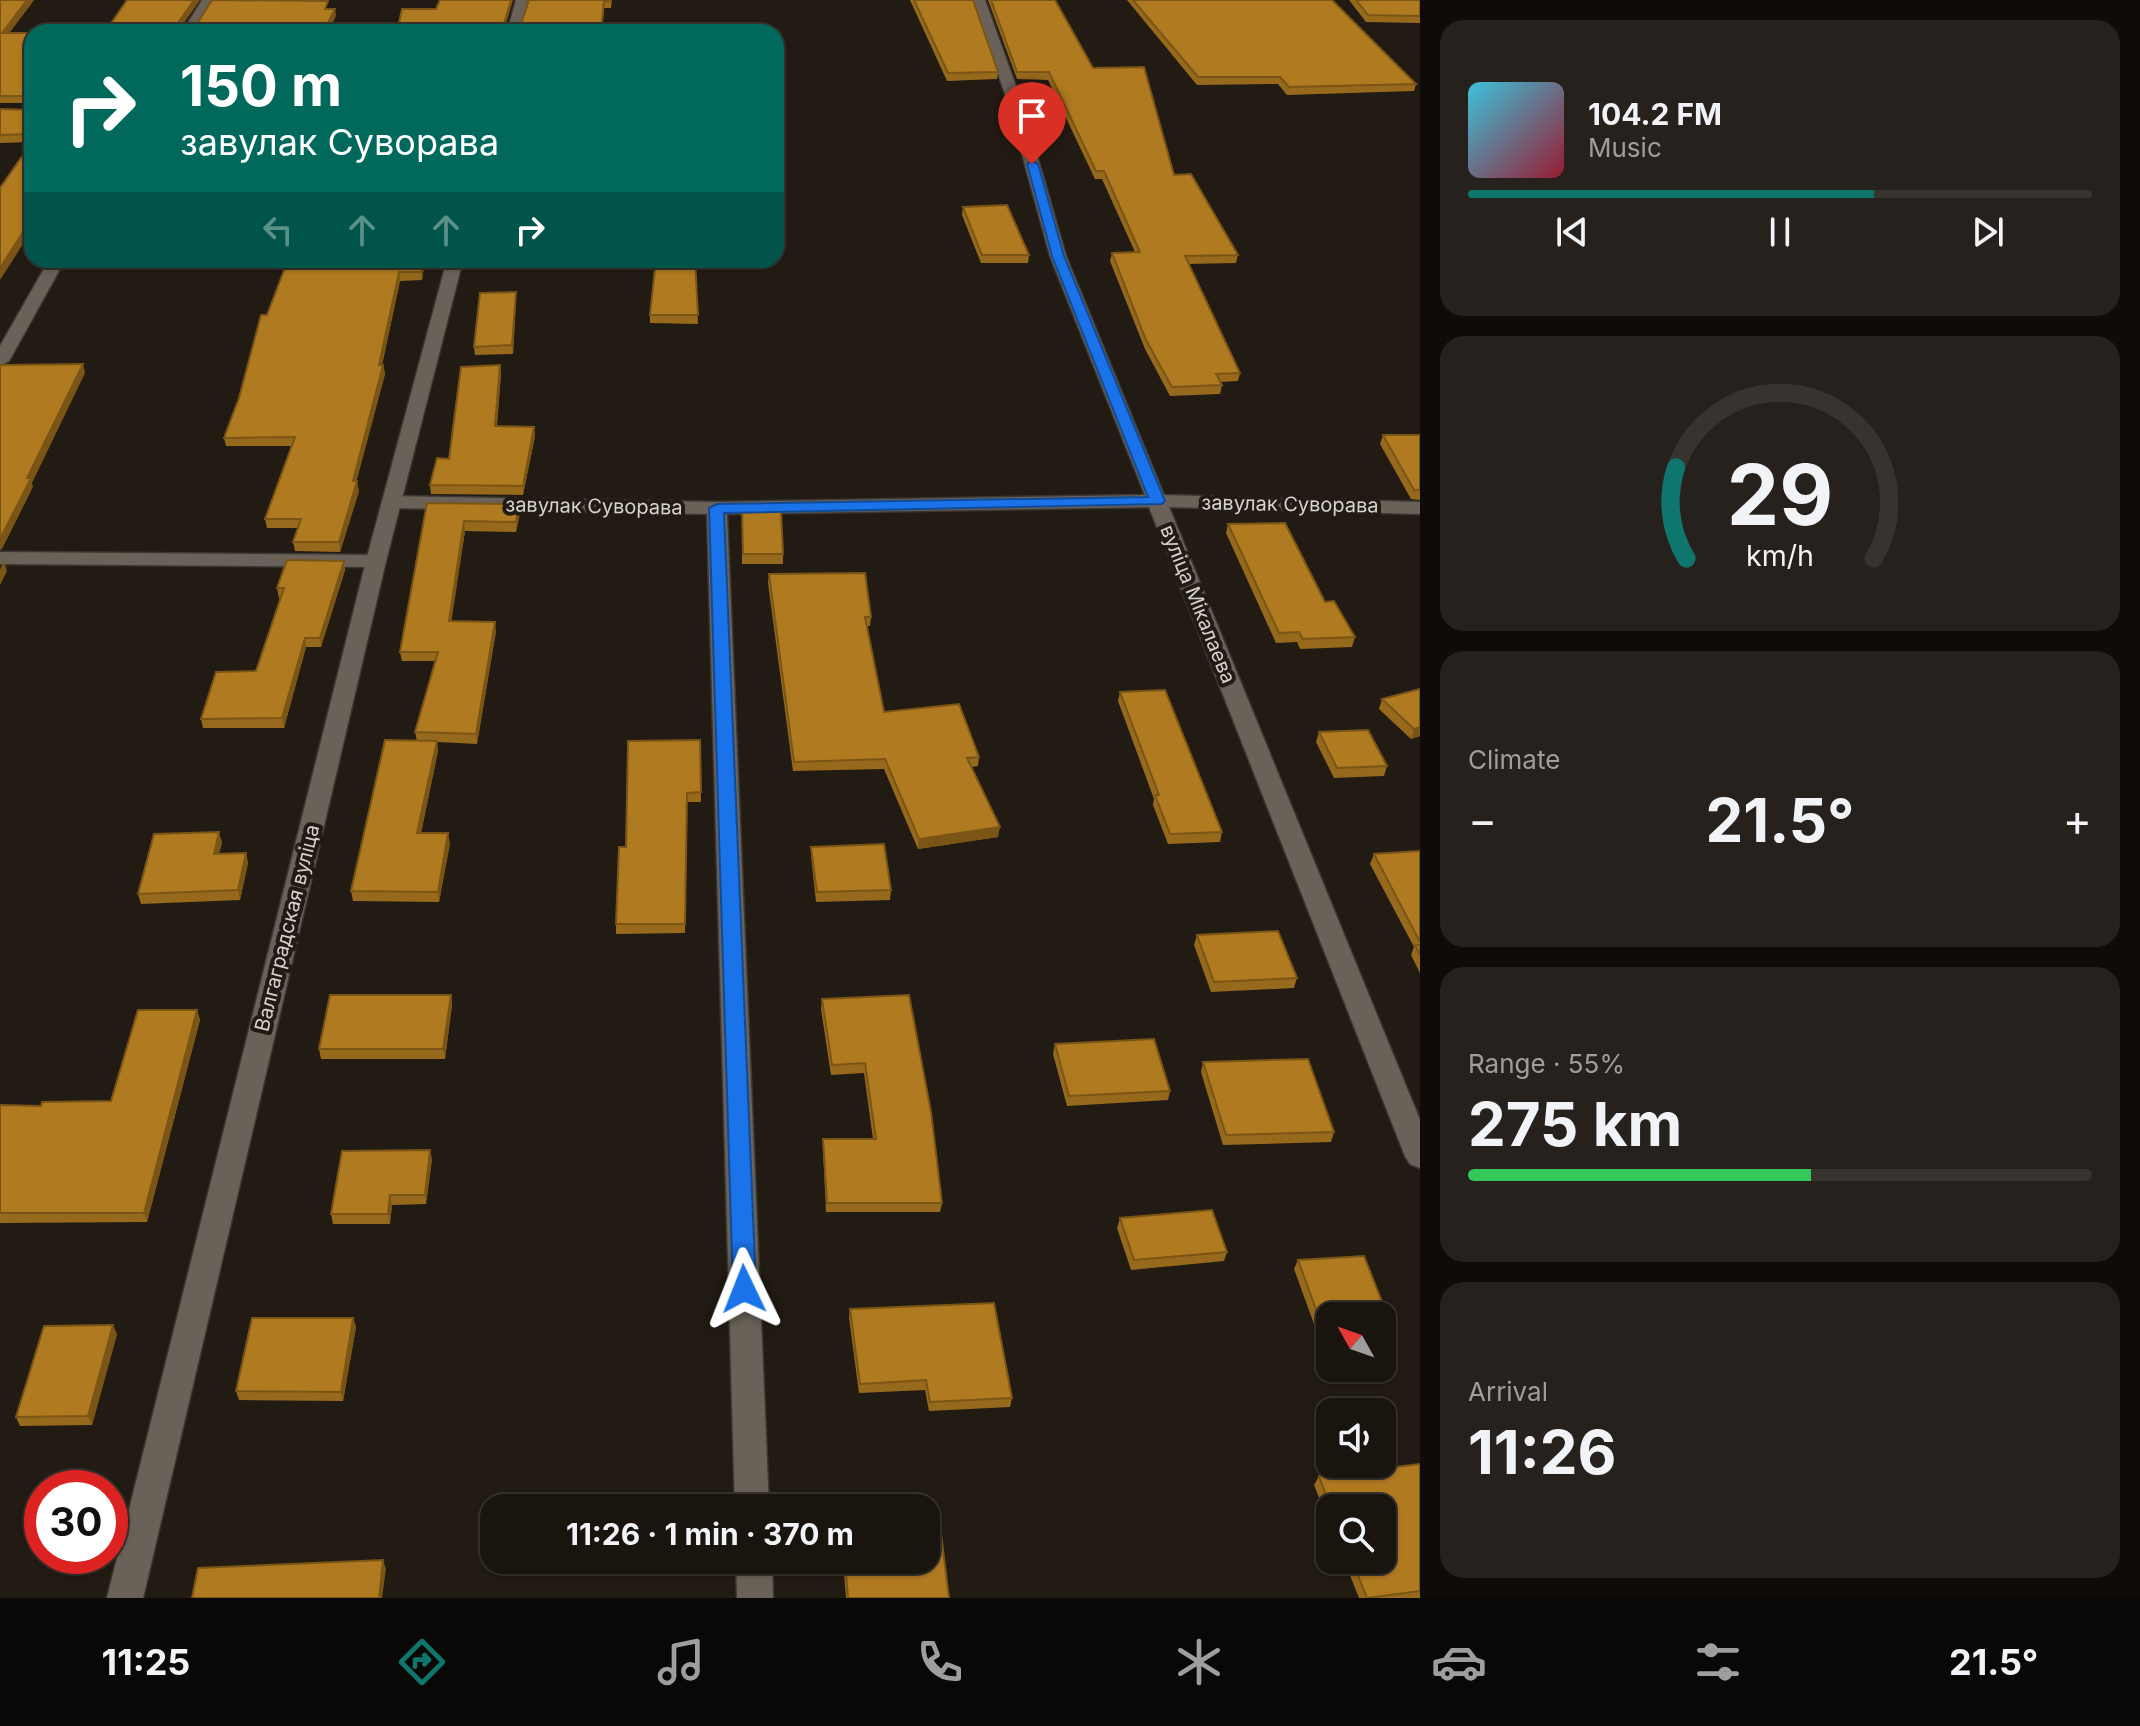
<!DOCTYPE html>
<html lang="en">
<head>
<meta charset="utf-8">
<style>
  :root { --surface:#19140e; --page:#26211c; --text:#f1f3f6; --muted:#9f9e9e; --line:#37332e; --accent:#0f766e }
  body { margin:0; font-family:Inter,sans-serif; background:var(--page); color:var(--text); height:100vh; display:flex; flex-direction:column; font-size:30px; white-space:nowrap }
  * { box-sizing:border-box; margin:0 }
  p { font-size:26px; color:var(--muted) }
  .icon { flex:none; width:44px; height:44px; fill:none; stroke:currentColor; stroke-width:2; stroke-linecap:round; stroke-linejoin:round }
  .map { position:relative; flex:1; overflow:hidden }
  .side { display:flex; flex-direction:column; gap:20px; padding:20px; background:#0e0b08; width:720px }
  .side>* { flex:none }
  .top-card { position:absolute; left:24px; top:24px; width:760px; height:244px; border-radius:24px; box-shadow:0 2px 6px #0004,0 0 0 2px var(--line); background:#00695c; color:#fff; overflow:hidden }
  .needle { width:52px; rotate:310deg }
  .tools { position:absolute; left:1316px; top:1302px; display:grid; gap:16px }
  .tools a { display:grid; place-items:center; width:80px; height:80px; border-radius:16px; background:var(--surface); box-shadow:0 2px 6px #0004,0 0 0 2px var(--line); font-size:40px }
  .speed { position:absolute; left:24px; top:1470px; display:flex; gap:16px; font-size:40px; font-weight:700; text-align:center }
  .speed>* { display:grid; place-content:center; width:104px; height:104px; border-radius:50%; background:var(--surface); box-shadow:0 2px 6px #0004,0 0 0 2px var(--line); line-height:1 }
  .speed .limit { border:12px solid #d22; background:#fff; color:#111 }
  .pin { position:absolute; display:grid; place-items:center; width:68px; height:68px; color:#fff; margin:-82px -34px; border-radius:50% 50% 50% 0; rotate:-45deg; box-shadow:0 0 8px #0007 }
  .pin .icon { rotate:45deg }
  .me { position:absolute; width:88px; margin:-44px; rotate:358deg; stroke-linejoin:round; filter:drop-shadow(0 0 6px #0008) }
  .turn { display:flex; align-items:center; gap:28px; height:168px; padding:0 24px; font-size:36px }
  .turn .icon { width:104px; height:104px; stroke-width:2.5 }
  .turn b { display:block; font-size:56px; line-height:68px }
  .lanes { display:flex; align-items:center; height:76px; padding:0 24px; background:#0003; justify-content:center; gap:40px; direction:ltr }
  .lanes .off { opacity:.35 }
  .big { font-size:60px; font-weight:700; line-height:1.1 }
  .side .widget { flex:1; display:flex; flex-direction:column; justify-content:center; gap:12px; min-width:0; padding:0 28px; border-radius:24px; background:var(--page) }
  .side .dial { align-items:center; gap:0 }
  .dial svg { height:208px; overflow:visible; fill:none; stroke:var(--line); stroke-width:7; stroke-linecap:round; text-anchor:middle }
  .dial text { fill:var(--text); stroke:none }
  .song { display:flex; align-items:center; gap:24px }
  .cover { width:96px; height:96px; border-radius:12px; background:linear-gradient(135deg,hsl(190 70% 55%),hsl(350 70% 35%)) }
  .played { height:8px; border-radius:4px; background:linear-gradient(90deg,var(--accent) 65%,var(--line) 65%) }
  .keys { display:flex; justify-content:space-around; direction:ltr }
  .heat { display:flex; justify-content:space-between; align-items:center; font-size:44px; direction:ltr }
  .charge { height:12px; border-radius:6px; background:linear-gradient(90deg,#34c759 55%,var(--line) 0) }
  .trip { position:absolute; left:480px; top:1494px; width:460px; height:80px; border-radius:24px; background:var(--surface); box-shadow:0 2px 6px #0004,0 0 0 2px var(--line); font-weight:700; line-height:80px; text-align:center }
  .tab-bar { display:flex; height:128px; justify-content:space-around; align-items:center; background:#0a0806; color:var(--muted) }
  .tab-bar .icon { width:56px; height:56px }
  .tab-bar .selected { color:var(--accent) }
  .tab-bar b { font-size:36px; color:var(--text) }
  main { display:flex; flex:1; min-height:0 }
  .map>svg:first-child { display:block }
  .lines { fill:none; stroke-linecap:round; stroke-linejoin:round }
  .street-casing { stroke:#3b3732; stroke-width:3 }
  .secondary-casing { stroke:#3b3732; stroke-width:3 }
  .street { fill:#6a6259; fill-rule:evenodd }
  .secondary { fill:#6a6259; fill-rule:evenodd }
  .wall { fill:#97691c }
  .shaded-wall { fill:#7b5516 }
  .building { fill:#b07a20; stroke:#7b5516; stroke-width:2 }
  .route { fill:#1a73e8; stroke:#114b97; stroke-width:2 }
  .labels { text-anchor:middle; stroke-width:8; stroke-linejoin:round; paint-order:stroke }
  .street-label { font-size:20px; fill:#d6d2cc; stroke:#211b13 }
</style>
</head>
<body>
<main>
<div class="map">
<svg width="1420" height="1598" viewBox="0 0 1420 1598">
  <rect width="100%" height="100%" fill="#211b13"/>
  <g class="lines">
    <defs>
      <path id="street" d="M 202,0 L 214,0 L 194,32 L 182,32 Z
        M 973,0 L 985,0 L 1022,103 L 1066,256 L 1164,495 L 1420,502 L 1420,514 L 1169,507 L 1420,1120 L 1420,1168 L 1410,1164 L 1405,1156 L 1149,507 L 727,514 L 769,1508 L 735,1508 L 707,514 L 393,508 L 383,502 L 393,496 L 717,502 L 1145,495 L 1050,256 L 1008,103 Z
        M 49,260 L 65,260 L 9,361 L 0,366 L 0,346 Z
        M 0,552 L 376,555 L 386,561 L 376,567 L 0,564 Z
        M 736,1560 L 772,1560 L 773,1598 L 737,1598 Z"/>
      <path id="secondary" d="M 516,0 L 528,0 L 519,32 L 507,32 Z
        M 447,260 L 463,260 L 386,561 L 143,1598 L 107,1598 L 366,561 Z"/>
    </defs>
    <use href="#street" class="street-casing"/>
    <use href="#secondary" class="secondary-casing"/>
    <use href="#street" class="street"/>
    <use href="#secondary" class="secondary"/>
  </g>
  <path class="wall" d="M 0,0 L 34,0 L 9,33 L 32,33 L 32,142 L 0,143 L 0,109 L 30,110 L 32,103 L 0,103 Z
    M 529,0 L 612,0 L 611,8 L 604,8 L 602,32 L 397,32 L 505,27 L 506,28 L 520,27 Z
    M 910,0 L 973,0 L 998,72 L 997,79 L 947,81 Z
    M 988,0 L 1055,0 L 1093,68 L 1238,255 L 1236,263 L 1189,264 L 1240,373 L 1238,381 L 1220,382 L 1222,385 L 1220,394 L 1170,396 L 1145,349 L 1110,261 L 1112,253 L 1135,252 L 1102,179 L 1095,179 L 1048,80 L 1017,79 Z
    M 1127,0 L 1332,0 L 1416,84 L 1414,91 L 1287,95 L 1278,84 L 1197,85 Z
    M 1349,0 L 1420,0 L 1420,23 L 1366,22 Z
    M 963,207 L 1029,255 L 1028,263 L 981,263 L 962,215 Z
    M 288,260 L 425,260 L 422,280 L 400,281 L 382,365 L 383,365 L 385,374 L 356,481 L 359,491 L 340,552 L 295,551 L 293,542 L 298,528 L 267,528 L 265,519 L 292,446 L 226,446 L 224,438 Z
    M 695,260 L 698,324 L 650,323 L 650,315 Z
    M 516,300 L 513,354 L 475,355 L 474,347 Z
    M 500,365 L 501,374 L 497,426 L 534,427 L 535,436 L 523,495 L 431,494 L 430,485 L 449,459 Z
    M 1383,435 L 1420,435 L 1420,500 L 1411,499 L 1380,444 Z
    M 427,503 L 519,504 L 520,513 L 516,532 L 465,531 L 451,621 L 496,631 L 477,744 L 437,742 L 438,751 L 421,833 L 450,843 L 439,902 L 353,901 L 351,891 L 417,741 L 415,732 L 435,661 L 402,661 L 400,652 Z
    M 742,510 L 783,554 L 783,564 L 742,564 Z
    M 1228,524 L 1325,602 L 1355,637 L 1352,647 L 1300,649 L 1297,642 L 1276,643 L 1226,533 Z
    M 344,561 L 345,570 L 321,647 L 306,647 L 284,728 L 203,728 L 201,719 L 256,671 L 281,598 L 279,598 L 277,588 Z
    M 769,574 L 871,617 L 870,626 L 867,626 L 884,712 L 979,757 L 978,766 L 971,767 L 998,837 L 918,849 L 884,769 L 793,771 L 768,583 Z
    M 1420,689 L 1420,736 L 1411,739 L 1379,709 L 1382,699 Z
    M 1120,692 L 1222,832 L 1220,842 L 1168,844 L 1153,805 L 1154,799 L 1118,701 Z
    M 1319,732 L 1387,766 L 1384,776 L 1334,778 L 1316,742 Z
    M 700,740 L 701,802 L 687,802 L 685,933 L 616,934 L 616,924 L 626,847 Z
    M 222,842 L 219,854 L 246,853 L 248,863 L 240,900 L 141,904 L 138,894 Z
    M 811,847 L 891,890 L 890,900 L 816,902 L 811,856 Z
    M 1420,851 L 1420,973 L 1411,955 L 1414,947 L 1370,864 L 1374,854 Z
    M 1197,935 L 1297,978 L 1294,988 L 1211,992 L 1194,945 Z
    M 451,995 L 452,1005 L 445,1059 L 321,1059 L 319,1049 Z
    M 909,995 L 942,1203 L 940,1212 L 826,1212 L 823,1149 L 823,1139 L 873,1139 L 864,1073 L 831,1075 L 821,1009 L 822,999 Z
    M 197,1010 L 200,1020 L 147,1222 L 0,1223 L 0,1105 L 41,1106 L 111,1101 Z
    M 1055,1044 L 1170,1091 L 1168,1100 L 1067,1106 L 1053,1054 Z
    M 1203,1062 L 1334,1132 L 1331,1142 L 1223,1145 L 1201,1072 Z
    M 432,1159 L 426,1204 L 392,1205 L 390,1224 L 333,1224 L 331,1214 Z
    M 1120,1218 L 1227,1252 L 1224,1261 L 1131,1270 L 1117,1228 Z
    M 1364,1256 L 1390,1322 L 1385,1331 L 1382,1331 L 1382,1316 L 1330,1316 L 1330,1335 L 1318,1335 L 1294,1269 L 1298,1260 Z
    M 850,1309 L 1012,1398 L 1010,1407 L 929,1411 L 925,1390 L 859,1393 L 849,1318 Z
    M 353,1318 L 356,1327 L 343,1401 L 239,1400 L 236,1391 Z
    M 117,1334 L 92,1425 L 20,1426 L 16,1417 Z
    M 1420,1464 L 1420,1598 L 1359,1598 L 1344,1560 L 1382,1560 L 1382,1508 L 1330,1508 L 1330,1525 L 1314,1485 L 1319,1476 Z
    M 843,1560 L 926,1560 L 949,1598 L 846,1598 Z"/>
  <path class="shaded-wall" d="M 27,0 L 34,0 L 4,40 L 2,33 Z
    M 194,0 L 200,0 L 179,30 L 178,23 Z
    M 511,0 L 513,0 L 504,31 L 504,24 Z
    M 335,9 L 336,16 L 328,32 L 323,32 Z
    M 32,218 L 32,230 L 0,280 L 0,268 Z
    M 423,260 L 425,260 L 422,280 L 421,272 Z
    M 399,272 L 400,281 L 380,374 L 379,365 Z
    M 516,292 L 516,300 L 513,354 L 512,345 Z
    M 83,364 L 85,373 L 32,483 L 33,487 L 2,549 L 0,550 L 0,539 L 27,478 Z
    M 383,365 L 385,374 L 354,491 L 353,481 Z
    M 500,365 L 501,374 L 496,435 L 495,426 Z
    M 534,427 L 535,436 L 523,495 L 523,486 Z
    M 357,481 L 359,491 L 340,552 L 339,542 Z
    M 519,504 L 520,513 L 516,532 L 516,522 Z
    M 464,521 L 465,531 L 450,631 L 449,621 Z
    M 4,561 L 7,571 L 0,585 L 0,569 Z
    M 344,561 L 345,570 L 321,647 L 320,638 Z
    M 495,622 L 496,631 L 477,744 L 476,734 Z
    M 305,638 L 306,647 L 284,728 L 282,718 Z
    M 1420,727 L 1420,736 L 1411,739 L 1414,729 Z
    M 437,741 L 438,751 L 419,843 L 417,833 Z
    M 1000,827 L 998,837 L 918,849 L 919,839 Z
    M 219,832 L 222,842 L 216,864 L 214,854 Z
    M 448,833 L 450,843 L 439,902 L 438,892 Z
    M 246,853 L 248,863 L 240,900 L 238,890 Z
    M 451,995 L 452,1005 L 445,1059 L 443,1049 Z
    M 197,1010 L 200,1020 L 147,1222 L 144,1213 Z
    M 430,1150 L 432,1159 L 426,1204 L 425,1195 Z
    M 390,1195 L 392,1205 L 390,1224 L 388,1214 Z
    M 353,1318 L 356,1327 L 343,1401 L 341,1392 Z
    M 113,1325 L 117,1334 L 92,1425 L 88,1416 Z
    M 383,1560 L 386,1569 L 382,1598 L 379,1598 Z"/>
  <path class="building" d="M 0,0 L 27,0 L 2,33 L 32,33 L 32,97 L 30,96 L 0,96 Z
    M 127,0 L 194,0 L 178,23 L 179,27 L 195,27 L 212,0 L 328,1 L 325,9 L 335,9 L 323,32 L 91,32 L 105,32 Z
    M 440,0 L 511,0 L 504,24 L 506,28 L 520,27 L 529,0 L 611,0 L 611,1 L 604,1 L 601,32 L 397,32 L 402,9 L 436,9 Z
    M 914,0 L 973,0 L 998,72 L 948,73 Z
    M 991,0 L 1055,0 L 1093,68 L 1144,67 L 1174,175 L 1191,174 L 1238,255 L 1185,256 L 1240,373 L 1216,374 L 1222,385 L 1172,387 L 1146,340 L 1112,253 L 1140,252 L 1104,171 L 1096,171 L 1049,72 L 1017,72 Z
    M 1133,0 L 1332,0 L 1416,84 L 1289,87 L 1280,77 L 1198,77 Z
    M 1356,0 L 1420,0 L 1420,16 L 1368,15 Z
    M 32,103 L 32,134 L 0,135 L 0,109 L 30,110 Z
    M 32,142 L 32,218 L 0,268 L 0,188 Z
    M 1007,205 L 1029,255 L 982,255 L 963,207 Z
    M 288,260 L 423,260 L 421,272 L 399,272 L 379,365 L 383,365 L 353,481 L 357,481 L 339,542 L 293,542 L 301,519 L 265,519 L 295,437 L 224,438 L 239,398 L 261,315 L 267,315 Z
    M 656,260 L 695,260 L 698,315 L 650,315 Z
    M 516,292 L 512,345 L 474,347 L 480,293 Z
    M 83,364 L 27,478 L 31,478 L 0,539 L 0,365 Z
    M 500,365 L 495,426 L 534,427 L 523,486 L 430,485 L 437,458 L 449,459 L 461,367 Z
    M 1383,435 L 1420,435 L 1420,490 L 1414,490 Z
    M 427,503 L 519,504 L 516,522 L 464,521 L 449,621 L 495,622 L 476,734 L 415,732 L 438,652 L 400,652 Z
    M 742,510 L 781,510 L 783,554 L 743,554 Z
    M 1285,523 L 1325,602 L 1334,601 L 1355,637 L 1303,639 L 1299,632 L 1279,633 L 1228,524 Z
    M 287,560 L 344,561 L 320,638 L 305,638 L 282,718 L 201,719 L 216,672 L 256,671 L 284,588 L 277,588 Z
    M 865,573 L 871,617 L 865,617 L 884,712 L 959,704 L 979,757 L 967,758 L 1000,827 L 919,839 L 885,759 L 794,762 L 769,574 Z
    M 1420,689 L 1420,727 L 1414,729 L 1382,699 Z
    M 1165,690 L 1222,832 L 1170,834 L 1155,795 L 1159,795 L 1120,692 Z
    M 1368,730 L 1387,766 L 1337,768 L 1319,732 Z
    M 385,740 L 437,741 L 417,833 L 448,833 L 438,892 L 351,891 Z
    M 700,740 L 701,792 L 687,793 L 685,924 L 616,924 L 619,847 L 626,847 L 628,741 Z
    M 219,832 L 214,854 L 246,853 L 238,890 L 138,894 L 154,834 Z
    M 884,844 L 891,890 L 817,892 L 811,847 Z
    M 1420,851 L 1420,942 L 1374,854 Z
    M 1278,931 L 1297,978 L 1214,982 L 1197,935 Z
    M 1415,945 L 1420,945 L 1420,955 Z
    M 330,995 L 451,995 L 443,1049 L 319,1049 Z
    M 909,995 L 931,1112 L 942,1203 L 827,1203 L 823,1139 L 876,1139 L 865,1063 L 832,1065 L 822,999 Z
    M 138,1010 L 197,1010 L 144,1213 L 0,1213 L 0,1105 L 41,1106 L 42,1102 L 111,1101 Z
    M 1154,1039 L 1170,1091 L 1069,1096 L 1055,1044 Z
    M 1308,1059 L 1334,1132 L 1226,1135 L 1203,1062 Z
    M 430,1150 L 425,1195 L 390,1195 L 388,1214 L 331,1214 L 342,1151 Z
    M 1212,1210 L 1227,1252 L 1134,1260 L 1120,1218 Z
    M 1364,1256 L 1390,1322 L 1382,1322 L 1382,1316 L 1330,1316 L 1330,1325 L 1322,1326 L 1298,1260 Z
    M 994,1303 L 1012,1398 L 930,1402 L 926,1380 L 860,1384 L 850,1309 Z
    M 252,1318 L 353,1318 L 341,1392 L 236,1391 Z
    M 113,1325 L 88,1416 L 16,1417 L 44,1326 Z
    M 1420,1464 L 1420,1591 L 1367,1598 L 1352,1560 L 1382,1560 L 1382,1508 L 1331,1508 L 1319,1476 Z
    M 926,1525 L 940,1525 L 949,1598 L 848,1598 L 845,1560 L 926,1560 Z
    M 383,1560 L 379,1598 L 192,1598 L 198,1568 Z"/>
  <path class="route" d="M 1032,161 L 1038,164 L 1064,256 L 1165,501 L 1162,504 L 724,513 L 756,1289 L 753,1297 L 744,1300 L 736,1297 L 733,1289 L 709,508 L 717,504 L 1148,497 L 1052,256 L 1027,164 Z"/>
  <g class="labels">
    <g class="street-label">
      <text transform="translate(1290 504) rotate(1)" y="7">завулак Суворава</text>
      <text transform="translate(594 506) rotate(1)" y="7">завулак Суворава</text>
      <text transform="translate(1198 604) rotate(68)" y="7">вуліца Мікалаева</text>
      <text transform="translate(287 928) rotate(-76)" y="7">Валгаградская вуліца</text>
    </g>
  </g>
</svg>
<div class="tools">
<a><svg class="needle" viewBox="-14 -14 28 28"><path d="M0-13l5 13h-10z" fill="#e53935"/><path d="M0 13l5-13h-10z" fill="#9f9e9e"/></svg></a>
<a><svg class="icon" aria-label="sound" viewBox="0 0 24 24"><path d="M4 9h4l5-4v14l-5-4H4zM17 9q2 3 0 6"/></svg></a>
<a><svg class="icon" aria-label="search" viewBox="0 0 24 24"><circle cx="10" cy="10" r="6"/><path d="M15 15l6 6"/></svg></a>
</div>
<div class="speed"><div class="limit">30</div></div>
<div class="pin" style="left:1032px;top:164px;background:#d93025"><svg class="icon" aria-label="arrive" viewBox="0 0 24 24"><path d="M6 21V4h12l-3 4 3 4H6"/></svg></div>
<svg class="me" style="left:744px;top:1289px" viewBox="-20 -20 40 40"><path d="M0-17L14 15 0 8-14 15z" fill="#1a73e8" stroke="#fff" stroke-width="4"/></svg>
<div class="trip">11:26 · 1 min · 370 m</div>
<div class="top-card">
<div class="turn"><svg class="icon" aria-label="right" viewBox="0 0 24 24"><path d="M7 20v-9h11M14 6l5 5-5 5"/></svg><div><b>150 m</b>завулак Суворава</div></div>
<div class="lanes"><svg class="icon off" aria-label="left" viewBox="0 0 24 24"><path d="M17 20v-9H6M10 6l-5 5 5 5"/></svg><svg class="icon off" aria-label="ahead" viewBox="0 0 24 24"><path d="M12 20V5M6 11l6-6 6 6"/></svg><svg class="icon off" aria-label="ahead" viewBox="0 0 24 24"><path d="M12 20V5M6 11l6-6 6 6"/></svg><svg class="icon" aria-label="right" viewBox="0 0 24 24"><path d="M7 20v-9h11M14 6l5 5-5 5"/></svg></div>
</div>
</div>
<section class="side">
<div class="widget">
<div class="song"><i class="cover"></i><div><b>104.2 FM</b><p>Music</p></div></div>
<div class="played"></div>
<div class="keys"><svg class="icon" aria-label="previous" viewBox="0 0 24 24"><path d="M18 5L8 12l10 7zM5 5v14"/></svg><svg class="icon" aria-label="pause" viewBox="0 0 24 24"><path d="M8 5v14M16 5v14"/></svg><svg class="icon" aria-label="next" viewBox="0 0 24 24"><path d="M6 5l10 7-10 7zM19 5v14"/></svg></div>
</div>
<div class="widget dial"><svg viewBox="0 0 100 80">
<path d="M14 69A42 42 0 1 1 86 69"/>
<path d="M14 69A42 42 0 0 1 10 34" stroke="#0f766e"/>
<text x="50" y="56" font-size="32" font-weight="700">29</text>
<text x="50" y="72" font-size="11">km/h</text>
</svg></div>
<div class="widget"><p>Climate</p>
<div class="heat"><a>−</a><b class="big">21.5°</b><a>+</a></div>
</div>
<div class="widget"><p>Range · 55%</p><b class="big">275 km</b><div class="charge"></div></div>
<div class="widget"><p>Arrival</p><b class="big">11:26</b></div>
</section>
</main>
<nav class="tab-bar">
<b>11:25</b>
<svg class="icon selected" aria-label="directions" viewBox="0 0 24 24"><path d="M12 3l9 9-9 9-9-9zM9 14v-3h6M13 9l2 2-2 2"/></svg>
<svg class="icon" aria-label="music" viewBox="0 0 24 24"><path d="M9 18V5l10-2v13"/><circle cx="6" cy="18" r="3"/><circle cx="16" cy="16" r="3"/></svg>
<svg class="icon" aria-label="phone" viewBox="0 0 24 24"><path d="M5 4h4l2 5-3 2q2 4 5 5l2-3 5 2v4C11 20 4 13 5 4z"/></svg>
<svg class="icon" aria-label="climate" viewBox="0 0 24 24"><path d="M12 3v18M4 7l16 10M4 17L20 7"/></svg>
<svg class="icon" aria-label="car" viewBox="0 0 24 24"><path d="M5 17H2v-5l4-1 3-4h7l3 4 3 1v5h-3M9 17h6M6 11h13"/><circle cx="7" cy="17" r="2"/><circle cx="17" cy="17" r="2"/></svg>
<svg class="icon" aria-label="filters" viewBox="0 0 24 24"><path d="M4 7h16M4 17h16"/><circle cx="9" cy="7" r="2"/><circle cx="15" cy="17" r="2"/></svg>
<b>21.5°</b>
</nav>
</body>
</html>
